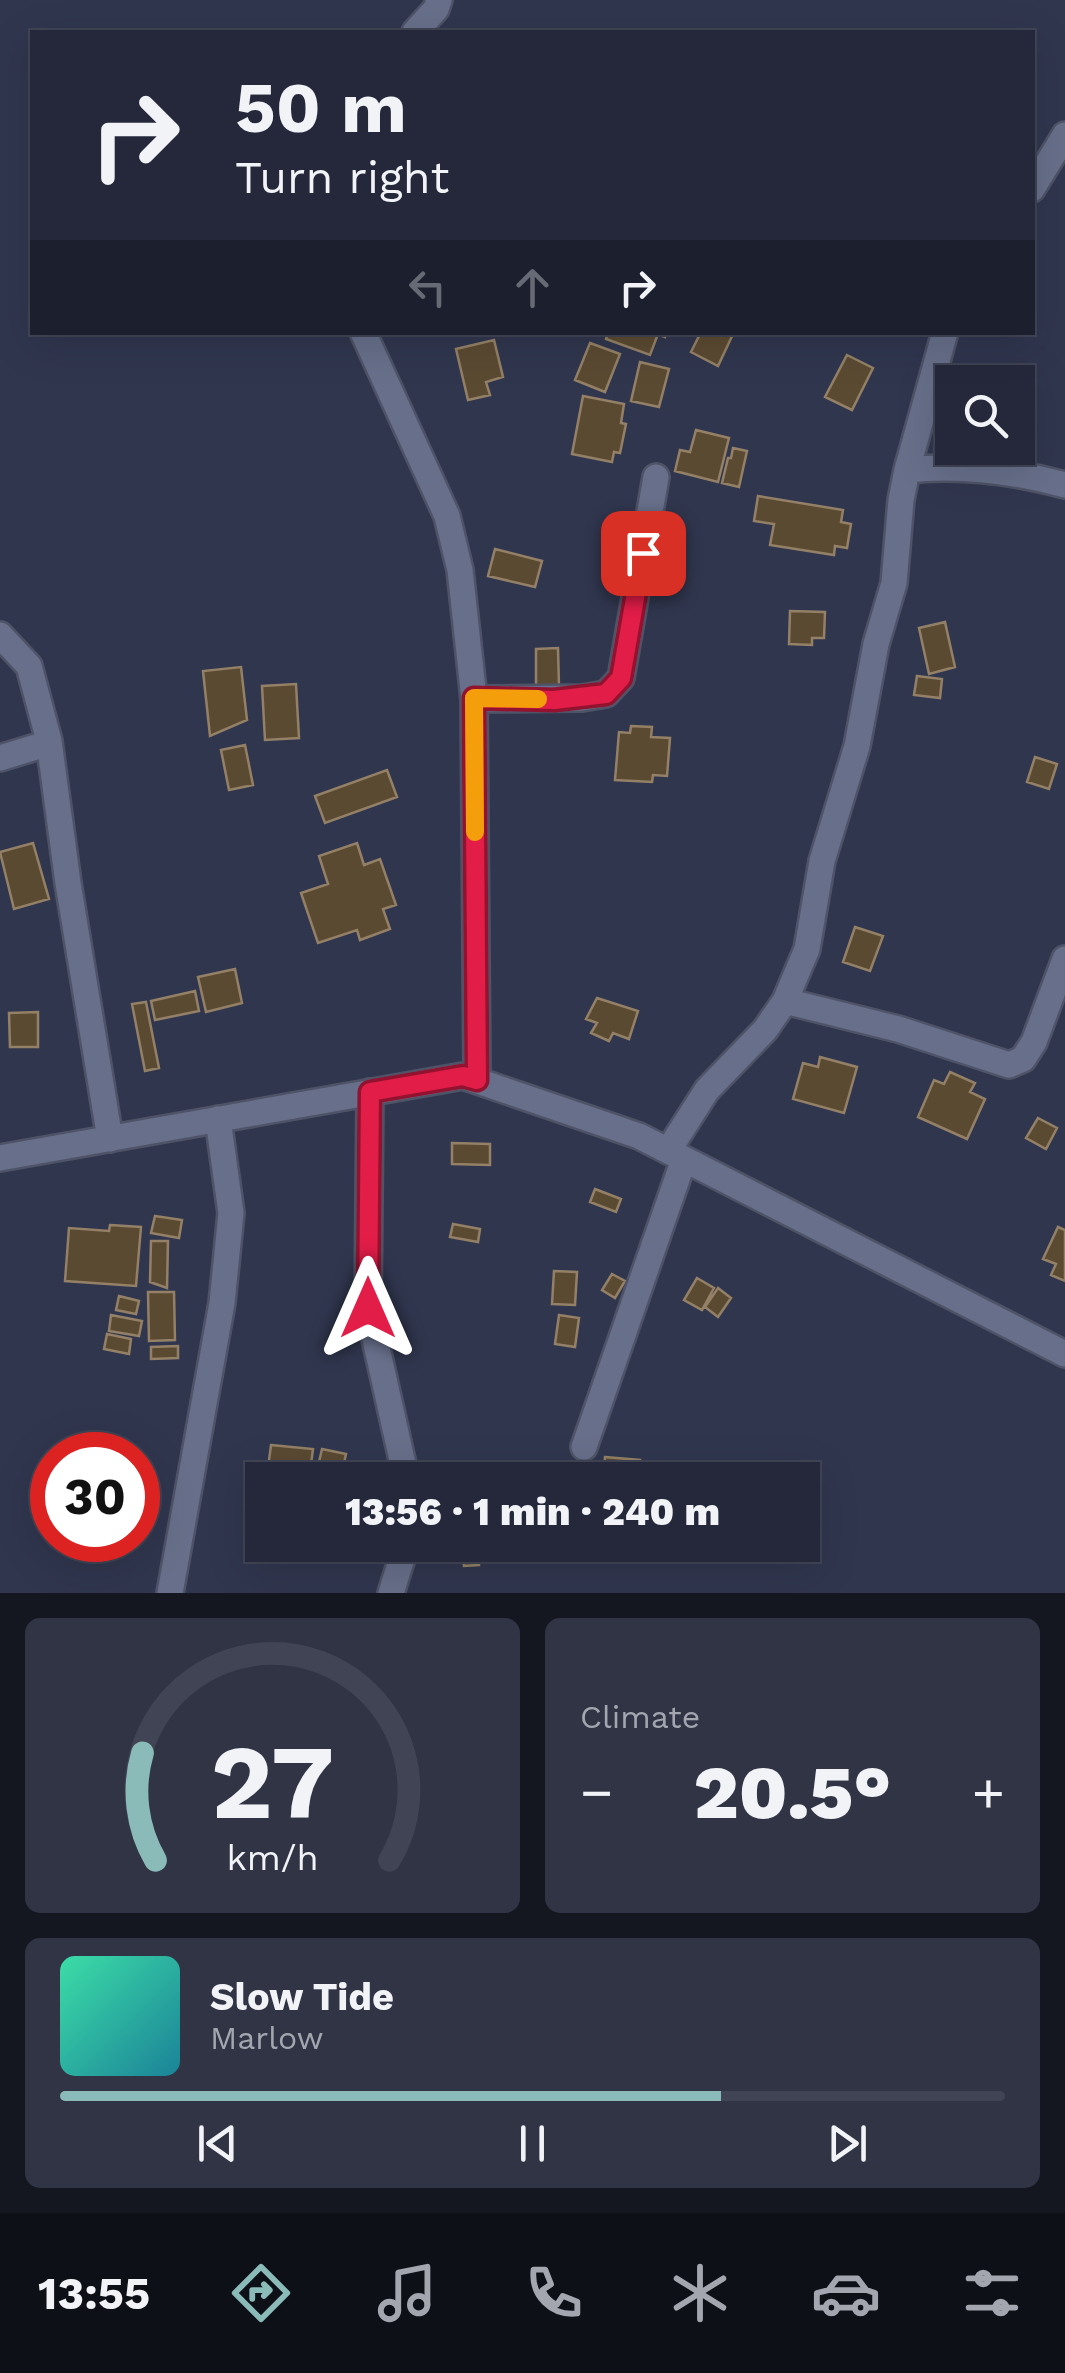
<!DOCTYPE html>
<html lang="en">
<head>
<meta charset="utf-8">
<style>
  :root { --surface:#24283a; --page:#303445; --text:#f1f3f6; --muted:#a3a6af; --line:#414454; --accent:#8bbbb9 }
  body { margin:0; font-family:"Work Sans",sans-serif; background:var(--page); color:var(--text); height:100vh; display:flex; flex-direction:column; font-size:38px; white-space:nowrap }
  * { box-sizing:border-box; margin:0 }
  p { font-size:32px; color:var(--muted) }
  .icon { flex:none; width:55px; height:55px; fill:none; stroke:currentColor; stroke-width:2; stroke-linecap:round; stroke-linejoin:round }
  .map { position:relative; height:1593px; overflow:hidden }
  .drawer { display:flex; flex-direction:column; gap:25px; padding:25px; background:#141620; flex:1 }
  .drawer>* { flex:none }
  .hud { position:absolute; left:30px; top:30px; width:1005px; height:305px; border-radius:0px; box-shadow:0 10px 40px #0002,0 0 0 2px var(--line); background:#24283a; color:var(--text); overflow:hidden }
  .tools { position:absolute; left:935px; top:365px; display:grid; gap:20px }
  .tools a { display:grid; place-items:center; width:100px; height:100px; border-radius:0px; background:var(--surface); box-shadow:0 10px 40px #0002,0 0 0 2px var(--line); font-size:50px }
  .speed { position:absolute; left:30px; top:1432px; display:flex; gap:20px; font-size:50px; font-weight:700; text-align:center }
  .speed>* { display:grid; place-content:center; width:130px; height:130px; border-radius:50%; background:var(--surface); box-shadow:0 10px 40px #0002,0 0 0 2px var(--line); line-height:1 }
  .speed .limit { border:15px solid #d22; background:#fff; color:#111 }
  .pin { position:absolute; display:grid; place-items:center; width:85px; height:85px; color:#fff; margin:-42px; border-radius:20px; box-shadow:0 5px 15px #0006 }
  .me { position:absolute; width:110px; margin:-55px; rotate:0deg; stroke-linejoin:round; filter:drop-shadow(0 0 8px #0008) }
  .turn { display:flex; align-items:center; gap:35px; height:210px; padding:0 40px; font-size:45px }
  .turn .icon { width:130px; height:130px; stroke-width:2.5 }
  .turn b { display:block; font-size:70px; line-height:85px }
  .lanes { display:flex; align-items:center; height:95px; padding:0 40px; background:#0003; justify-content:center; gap:50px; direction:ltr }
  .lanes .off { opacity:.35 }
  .big { font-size:75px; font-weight:800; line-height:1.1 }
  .drawer .widget { flex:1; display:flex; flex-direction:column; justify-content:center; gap:15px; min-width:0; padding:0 35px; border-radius:15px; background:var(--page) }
  .drawer .dial { align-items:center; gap:0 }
  .dial svg { height:260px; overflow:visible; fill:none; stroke:var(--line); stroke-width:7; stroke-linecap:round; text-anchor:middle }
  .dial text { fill:var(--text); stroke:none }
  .song { display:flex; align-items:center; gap:30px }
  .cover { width:120px; height:120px; border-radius:15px; background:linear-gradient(135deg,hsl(160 70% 55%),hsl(190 70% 35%)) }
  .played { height:10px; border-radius:5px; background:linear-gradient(90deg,var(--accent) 70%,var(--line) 70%) }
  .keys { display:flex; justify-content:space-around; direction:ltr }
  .heat { display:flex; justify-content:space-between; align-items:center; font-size:55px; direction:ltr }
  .drawer .tiles { flex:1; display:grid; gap:25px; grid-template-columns:1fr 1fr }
  .widget:last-child { grid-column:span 2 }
  .trip { position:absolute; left:245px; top:1462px; width:575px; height:100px; border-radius:0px; background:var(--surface); box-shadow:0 10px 40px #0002,0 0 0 2px var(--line); font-weight:800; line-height:100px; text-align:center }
  .dock { display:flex; height:160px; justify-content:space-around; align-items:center; background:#0e1017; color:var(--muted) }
  .dock .icon { width:70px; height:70px }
  .dock .selected { color:var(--accent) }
  .dock b { font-size:45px; color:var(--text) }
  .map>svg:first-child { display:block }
  .building { fill:#5b4a32; stroke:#938066; stroke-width:2.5 }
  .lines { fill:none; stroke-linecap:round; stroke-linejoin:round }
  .minor-casing { stroke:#4f5367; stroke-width:30 }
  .minor { stroke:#676f8a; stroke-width:25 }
  .route-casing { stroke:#92132f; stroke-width:25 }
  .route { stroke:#e11d48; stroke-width:18 }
  .slow { stroke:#f59e0b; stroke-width:18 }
</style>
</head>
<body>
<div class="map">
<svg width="1065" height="1593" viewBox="0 0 1065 1593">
  <rect width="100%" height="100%" fill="#30364e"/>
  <path class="building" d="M 608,332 L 667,332 L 665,337 L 658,334 L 650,355 L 606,339 Z
    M 701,332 L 734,332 L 718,366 L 691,352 Z
    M 494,340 L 503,377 L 486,382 L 490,395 L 468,400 L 456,349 Z
    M 590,343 L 620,354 L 605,392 L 575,380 Z
    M 847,355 L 873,368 L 852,410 L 825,397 Z
    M 640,362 L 669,369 L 659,407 L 631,401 Z
    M 960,367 L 996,374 L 994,382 L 956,382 Z
    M 583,396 L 624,404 L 621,423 L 626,424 L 620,453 L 614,452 L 612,462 L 572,454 Z
    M 696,430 L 729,438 L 718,482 L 675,471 L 680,450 L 690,452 Z
    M 733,448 L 747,451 L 739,487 L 722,483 L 728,458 L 731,458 Z
    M 758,496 L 843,510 L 841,522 L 851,524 L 847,548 L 835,546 L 834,555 L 770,545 L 774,524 L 754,521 Z
    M 495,549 L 542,561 L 535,587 L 488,576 Z
    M 790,611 L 825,612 L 824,638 L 812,638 L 812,645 L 789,644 Z
    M 945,622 L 955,667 L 929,674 L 919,628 Z
    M 558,648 L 559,687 L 536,687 L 536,649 Z
    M 241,667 L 247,720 L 210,736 L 203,671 Z
    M 917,676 L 942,679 L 940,698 L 914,695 Z
    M 296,684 L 299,738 L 265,740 L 262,686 Z
    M 631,726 L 652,727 L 651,737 L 670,738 L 667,776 L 653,775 L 652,782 L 615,780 L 619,732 L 630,733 Z
    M 245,745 L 253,785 L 229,790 L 221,750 Z
    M 1035,757 L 1057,764 L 1049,789 L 1027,782 Z
    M 387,770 L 397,797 L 325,823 L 315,796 Z
    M 33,843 L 49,899 L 14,909 L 0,852 Z
    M 357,843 L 364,865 L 380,859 L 396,905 L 383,909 L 390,929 L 360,940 L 357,930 L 318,943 L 301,893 L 328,884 L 319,856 Z
    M 855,927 L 883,936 L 870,971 L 843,962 Z
    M 235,969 L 242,1003 L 206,1012 L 198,977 Z
    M 195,991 L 199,1011 L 155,1020 L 151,1001 Z
    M 597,998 L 638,1011 L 629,1039 L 613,1033 L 609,1041 L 591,1033 L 597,1023 L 586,1019 Z
    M 146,1002 L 159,1068 L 145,1071 L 132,1004 Z
    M 38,1012 L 38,1047 L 10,1047 L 9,1013 Z
    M 820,1057 L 857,1067 L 844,1113 L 793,1099 L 803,1063 L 818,1067 Z
    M 950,1072 L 975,1083 L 970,1092 L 985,1099 L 967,1139 L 918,1117 L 934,1080 L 944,1084 Z
    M 1038,1118 L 1057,1128 L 1046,1149 L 1026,1138 Z
    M 452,1143 L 490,1144 L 490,1165 L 452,1164 Z
    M 595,1189 L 621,1199 L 616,1212 L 590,1202 Z
    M 155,1216 L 182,1220 L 179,1238 L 151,1233 Z
    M 453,1224 L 480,1229 L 478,1242 L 450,1237 Z
    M 110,1225 L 141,1227 L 136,1286 L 65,1281 L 69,1228 L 109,1231 Z
    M 1058,1227 L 1065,1230 L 1065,1281 L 1051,1275 L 1056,1264 L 1043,1259 Z
    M 151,1241 L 168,1241 L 167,1288 L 150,1282 Z
    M 554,1271 L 577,1272 L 575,1305 L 552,1304 Z
    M 612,1274 L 625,1281 L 615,1298 L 602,1290 Z
    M 697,1278 L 714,1288 L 702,1310 L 684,1300 Z
    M 718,1288 L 731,1298 L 718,1317 L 705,1307 Z
    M 148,1292 L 174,1292 L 175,1340 L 149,1341 Z
    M 119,1296 L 139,1301 L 136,1314 L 116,1310 Z
    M 111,1315 L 142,1321 L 139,1336 L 109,1331 Z
    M 559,1315 L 579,1318 L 575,1347 L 555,1344 Z
    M 107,1334 L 131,1339 L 129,1354 L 104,1349 Z
    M 178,1346 L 178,1358 L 151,1359 L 151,1347 Z
    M 271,1445 L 313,1449 L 310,1472 L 268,1468 Z
    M 322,1449 L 346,1454 L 341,1477 L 317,1471 Z
    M 605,1457 L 640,1460 L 639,1480 L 603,1480 Z
    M 478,1549 L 479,1565 L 464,1566 L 462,1550 Z"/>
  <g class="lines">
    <defs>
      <path id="minor" d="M 415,32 L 436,9 L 439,0
        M 1032,189 L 1065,135
        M 363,332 L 447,516 L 460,570 L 474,699 L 477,1080
        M 907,470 C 961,464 1013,471 1065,485
        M 0,635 L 29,666 L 49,741 L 68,883 L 110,1139
        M 474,699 L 582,698 L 606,694 L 621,678 L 656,477
        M 0,758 L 49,743
        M 785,1001 L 807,949 L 822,861 L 857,746 L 876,644 L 894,583 L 901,500 L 907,470 L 945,332
        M 370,1092 L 368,1308 L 403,1464 L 403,1480
        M 668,1151 L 707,1090 L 765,1030 L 785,1001 L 898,1029 L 1009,1065 L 1023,1059 L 1034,1042 L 1065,959
        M 0,1158 L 463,1076 L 639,1136 L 1065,1354
        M 584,1447 L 684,1159
        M 170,1593 L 222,1303 L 231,1213 L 218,1119
        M 391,1593 L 402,1558 L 403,1545"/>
    </defs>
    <use href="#minor" class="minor-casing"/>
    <use href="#minor" class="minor"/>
  </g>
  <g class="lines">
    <defs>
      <path id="route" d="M 368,1308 L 370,1092 L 463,1076 L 477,1080 L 474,698 L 554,700 L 606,694 L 621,678 L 643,553"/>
    </defs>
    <use href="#route" class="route-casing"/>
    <use href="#route" class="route"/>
    <path class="slow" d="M 475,832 L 474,698 L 538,699"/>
  </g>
</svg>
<div class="tools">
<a><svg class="icon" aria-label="search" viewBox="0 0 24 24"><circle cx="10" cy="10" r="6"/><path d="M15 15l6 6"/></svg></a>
</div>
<div class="speed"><div class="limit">30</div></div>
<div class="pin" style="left:643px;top:553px;background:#d93025"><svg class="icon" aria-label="arrive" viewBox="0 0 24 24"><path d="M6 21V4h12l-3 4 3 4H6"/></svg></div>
<svg class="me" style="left:368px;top:1308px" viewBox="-20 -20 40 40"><path d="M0-17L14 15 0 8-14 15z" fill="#e11d48" stroke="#fff" stroke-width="4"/></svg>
<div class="trip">13:56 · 1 min · 240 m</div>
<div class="hud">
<div class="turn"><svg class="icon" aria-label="right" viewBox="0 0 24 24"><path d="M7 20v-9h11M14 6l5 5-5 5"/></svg><div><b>50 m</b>Turn right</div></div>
<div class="lanes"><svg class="icon off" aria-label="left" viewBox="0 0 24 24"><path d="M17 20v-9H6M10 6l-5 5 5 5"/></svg><svg class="icon off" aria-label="ahead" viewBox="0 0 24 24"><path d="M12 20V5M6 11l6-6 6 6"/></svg><svg class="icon" aria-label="right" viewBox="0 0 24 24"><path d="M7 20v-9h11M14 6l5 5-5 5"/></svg></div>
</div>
</div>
<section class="drawer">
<div class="tiles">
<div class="widget dial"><svg viewBox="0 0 100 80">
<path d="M14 69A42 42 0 1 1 86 69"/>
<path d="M14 69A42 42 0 0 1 10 36" stroke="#8bbbb9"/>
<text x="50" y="56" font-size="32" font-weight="700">27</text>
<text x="50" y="72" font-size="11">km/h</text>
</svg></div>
<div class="widget"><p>Climate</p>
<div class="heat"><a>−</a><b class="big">20.5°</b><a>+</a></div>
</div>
<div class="widget">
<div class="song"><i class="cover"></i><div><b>Slow Tide</b><p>Marlow</p></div></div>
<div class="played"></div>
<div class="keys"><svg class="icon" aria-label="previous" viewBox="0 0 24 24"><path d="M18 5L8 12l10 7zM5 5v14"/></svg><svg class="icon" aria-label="pause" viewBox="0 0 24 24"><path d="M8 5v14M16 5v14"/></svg><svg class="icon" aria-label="next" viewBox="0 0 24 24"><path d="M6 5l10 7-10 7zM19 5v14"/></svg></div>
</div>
</div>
</section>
<nav class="dock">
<b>13:55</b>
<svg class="icon selected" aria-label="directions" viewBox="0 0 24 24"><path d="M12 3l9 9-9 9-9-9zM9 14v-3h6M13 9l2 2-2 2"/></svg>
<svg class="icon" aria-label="music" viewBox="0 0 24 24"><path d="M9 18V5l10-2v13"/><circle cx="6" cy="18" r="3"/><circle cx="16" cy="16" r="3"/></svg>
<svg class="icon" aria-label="phone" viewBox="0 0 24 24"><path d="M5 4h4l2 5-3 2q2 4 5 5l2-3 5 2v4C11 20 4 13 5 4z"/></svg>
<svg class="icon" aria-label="climate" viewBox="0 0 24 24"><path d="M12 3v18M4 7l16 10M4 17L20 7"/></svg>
<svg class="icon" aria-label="car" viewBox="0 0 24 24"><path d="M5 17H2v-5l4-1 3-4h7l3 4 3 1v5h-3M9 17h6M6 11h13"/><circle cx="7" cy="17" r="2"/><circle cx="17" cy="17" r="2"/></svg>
<svg class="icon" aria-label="filters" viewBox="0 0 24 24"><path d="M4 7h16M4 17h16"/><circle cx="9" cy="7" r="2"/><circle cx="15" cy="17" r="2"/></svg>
</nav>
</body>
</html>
